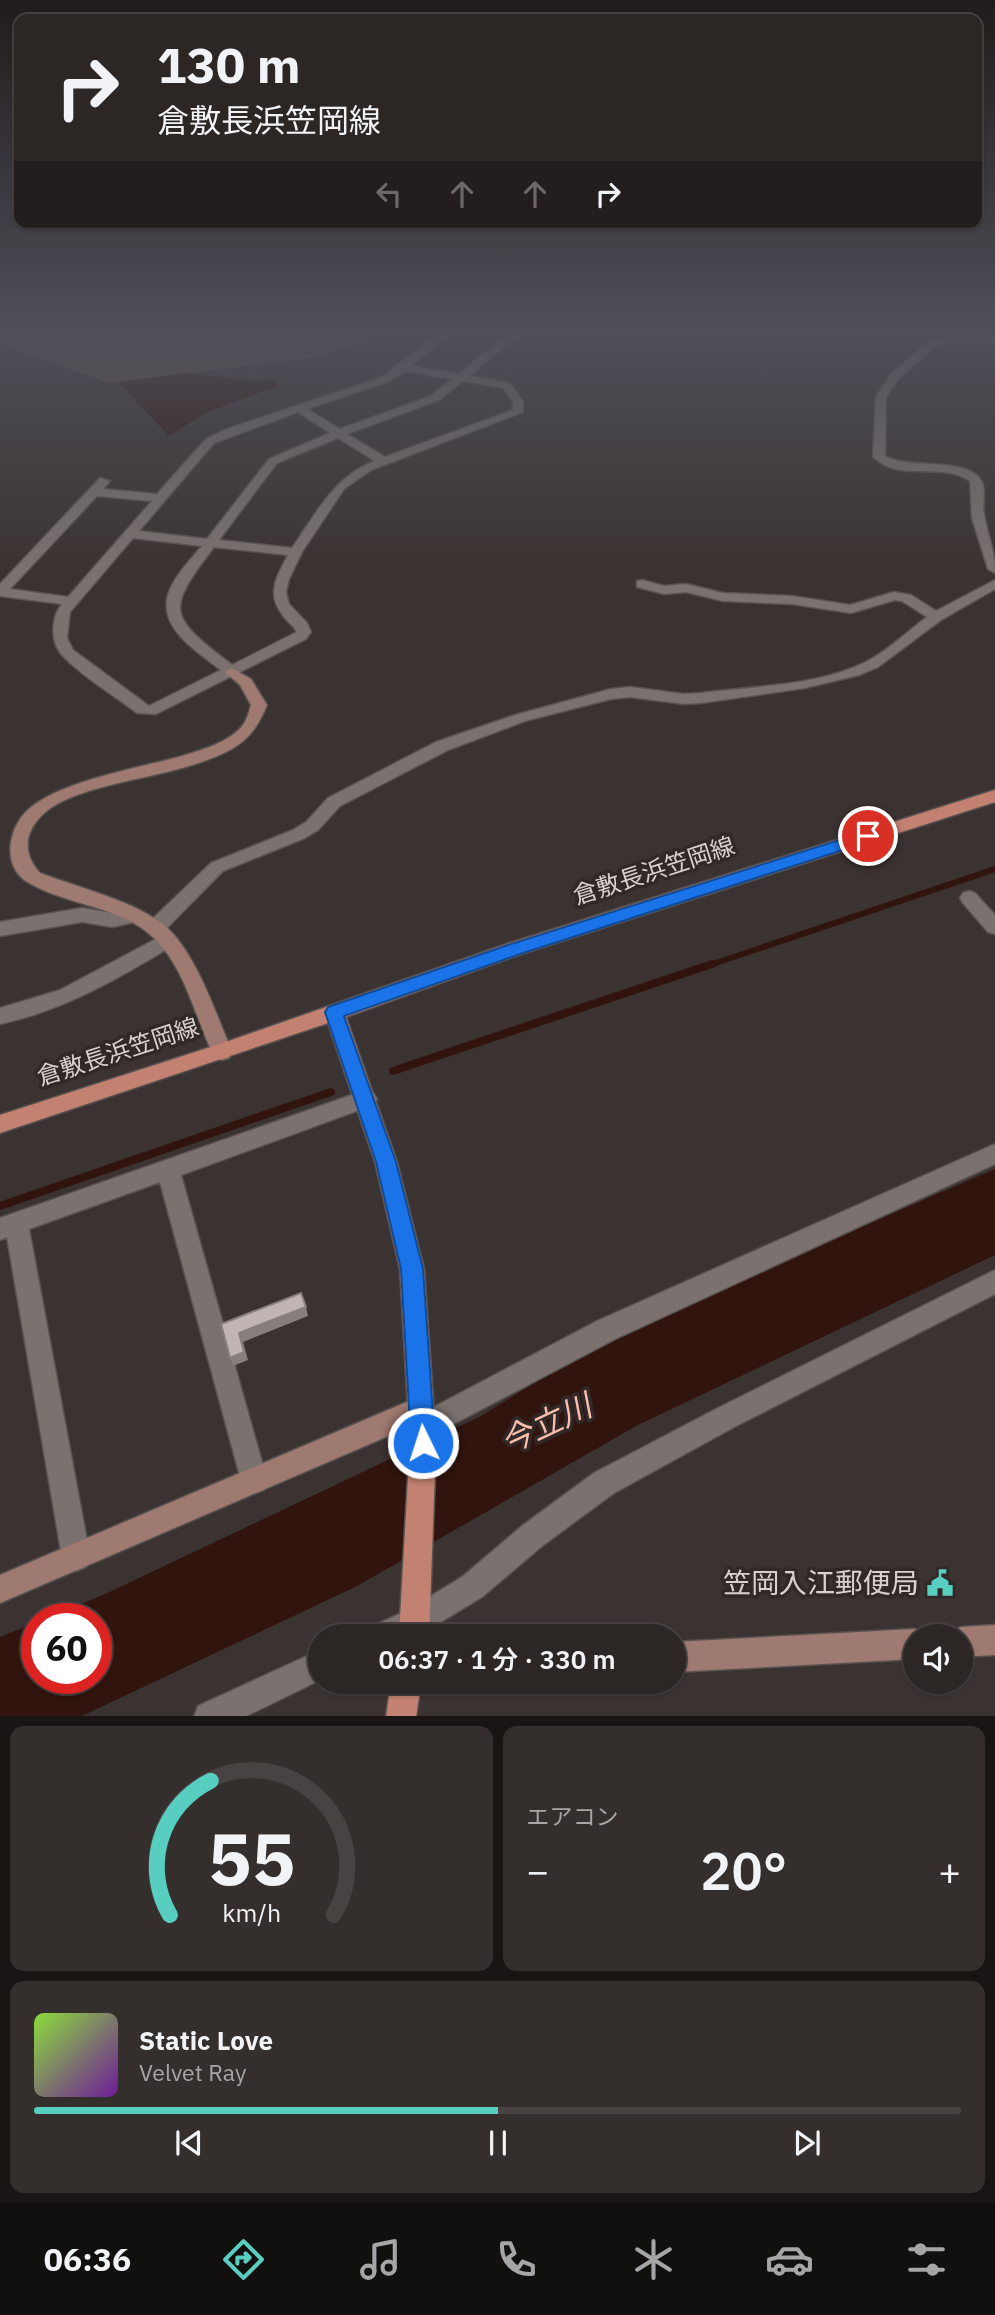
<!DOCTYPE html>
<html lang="ja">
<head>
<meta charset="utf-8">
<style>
  :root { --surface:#2c2625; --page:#342e2d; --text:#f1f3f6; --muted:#a6a5a7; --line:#484342; --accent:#58cec1 }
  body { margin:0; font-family:"IBM Plex Sans","Noto Sans JP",sans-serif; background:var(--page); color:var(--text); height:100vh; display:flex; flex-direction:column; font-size:26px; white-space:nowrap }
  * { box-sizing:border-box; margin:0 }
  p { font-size:23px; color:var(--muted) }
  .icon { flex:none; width:38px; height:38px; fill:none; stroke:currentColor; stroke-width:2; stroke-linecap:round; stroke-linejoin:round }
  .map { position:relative; height:1716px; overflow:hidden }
  .sheet { display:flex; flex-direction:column; gap:10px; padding:10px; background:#181514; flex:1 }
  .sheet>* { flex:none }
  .banner { position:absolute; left:14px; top:14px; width:968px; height:214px; border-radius:14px; box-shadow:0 2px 5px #0004,0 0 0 2px var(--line); background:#2c2625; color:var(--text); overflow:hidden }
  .controls { position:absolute; left:903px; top:1624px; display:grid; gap:14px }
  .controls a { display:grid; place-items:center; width:70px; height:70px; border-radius:50%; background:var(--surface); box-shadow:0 2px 5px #0004,0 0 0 2px var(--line); font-size:35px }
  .speed { position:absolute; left:21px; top:1603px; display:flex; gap:14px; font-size:35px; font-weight:700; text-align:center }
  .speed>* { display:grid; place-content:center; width:91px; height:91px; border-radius:50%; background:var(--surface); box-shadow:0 2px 5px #0004,0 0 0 2px var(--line); line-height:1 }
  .speed .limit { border:10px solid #d22; background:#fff; color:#111 }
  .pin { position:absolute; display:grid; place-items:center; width:60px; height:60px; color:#fff; margin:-30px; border:4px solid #fff; border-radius:50%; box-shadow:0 2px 7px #0007 }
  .me { position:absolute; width:77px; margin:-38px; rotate:356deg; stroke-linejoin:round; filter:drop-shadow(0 0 5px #0008) }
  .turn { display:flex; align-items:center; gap:24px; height:147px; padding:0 28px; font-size:32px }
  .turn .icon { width:91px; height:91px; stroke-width:2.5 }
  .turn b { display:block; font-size:49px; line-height:60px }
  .lanes { display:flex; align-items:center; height:66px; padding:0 28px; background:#0003; justify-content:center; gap:35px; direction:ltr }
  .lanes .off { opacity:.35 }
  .big { font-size:52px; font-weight:600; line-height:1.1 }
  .sheet .widget { flex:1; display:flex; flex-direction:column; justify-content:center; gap:10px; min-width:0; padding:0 24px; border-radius:14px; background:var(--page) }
  .sheet .dial { align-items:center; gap:0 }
  .dial svg { height:182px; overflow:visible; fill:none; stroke:var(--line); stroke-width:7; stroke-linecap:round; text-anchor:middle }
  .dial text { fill:var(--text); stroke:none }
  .song { display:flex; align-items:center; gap:21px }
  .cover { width:84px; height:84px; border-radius:10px; background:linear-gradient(135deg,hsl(90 70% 55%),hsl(280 70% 35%)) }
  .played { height:7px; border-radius:4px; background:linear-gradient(90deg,var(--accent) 50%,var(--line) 50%) }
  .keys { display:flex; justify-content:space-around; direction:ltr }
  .heat { display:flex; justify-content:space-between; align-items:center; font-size:38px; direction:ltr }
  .sheet .tiles { flex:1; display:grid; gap:10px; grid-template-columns:1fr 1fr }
  .widget:last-child { grid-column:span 2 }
  .trip { position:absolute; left:308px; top:1624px; width:378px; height:70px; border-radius:35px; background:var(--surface); box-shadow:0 2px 5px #0004,0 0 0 2px var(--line); font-weight:600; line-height:70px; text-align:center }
  .menu { display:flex; height:112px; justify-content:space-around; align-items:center; background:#120f0f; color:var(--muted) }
  .menu .icon { width:49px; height:49px }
  .menu .active { color:var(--accent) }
  .menu b { font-size:32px; color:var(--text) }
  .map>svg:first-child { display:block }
  .green { fill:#644a43 }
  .water { fill:#30140d }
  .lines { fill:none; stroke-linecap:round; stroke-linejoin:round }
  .stream-far1 { stroke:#30140d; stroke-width:6 }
  .stream { stroke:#30140d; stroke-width:8 }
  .street-casing { stroke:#585250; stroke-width:3 }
  .secondary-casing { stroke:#585250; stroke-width:3 }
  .primary-casing { stroke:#585250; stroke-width:3 }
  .street { fill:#7b726f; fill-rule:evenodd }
  .secondary { fill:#9f7a70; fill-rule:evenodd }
  .primary { fill:#c38271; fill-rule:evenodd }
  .shaded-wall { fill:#867f7d }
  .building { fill:#c0b5b3; stroke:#867f7d; stroke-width:2 }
  .route { fill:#1a73e8; stroke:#114b97; stroke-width:2 }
  .labels { text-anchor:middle; stroke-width:7; stroke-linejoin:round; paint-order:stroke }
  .street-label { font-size:24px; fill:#d7d1d0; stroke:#312927 }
  .near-poi-label { font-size:28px; fill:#d7d1d0; stroke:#312927; text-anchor:end }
  .near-water-label { font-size:32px; font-style:italic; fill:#fcbdac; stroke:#312927 }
</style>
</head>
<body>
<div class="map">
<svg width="995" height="1717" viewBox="0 0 995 1717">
  <rect width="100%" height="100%" fill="#3b3331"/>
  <path class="green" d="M 0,328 L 407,328 L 316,357 L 109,383 L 0,344 Z"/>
  <path class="water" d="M 187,373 L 252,381 L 274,379 L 279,386 L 207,412 L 169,436 L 118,382 Z
    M 995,1169 L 995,1255 L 636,1426 L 357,1586 L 82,1716 L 0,1717 L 0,1637 L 37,1622 L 37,1678 L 96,1678 L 96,1619 L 44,1619 L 103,1595 L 481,1416 L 588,1350 L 694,1299 Z"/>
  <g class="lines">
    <path class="stream-far1" d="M 707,966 L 995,869"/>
    <path class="stream" d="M 393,1071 L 712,964
      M 0,1206 L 331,1092"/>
    <defs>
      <path id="street" d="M 445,328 L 456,328 L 411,366 L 459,374 C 480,357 507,328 536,328 L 504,347 L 469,376 L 510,383 L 523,402 L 523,412 L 371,470 L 344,489 L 302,552 L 289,579 L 286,592 L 289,604 L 307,623 L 311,632 L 306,639 L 156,714 L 137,713 C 115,696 80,675 62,655 C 50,642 51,617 62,604 L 0,596 L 0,584 L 100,478 L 110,481 L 103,489 L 157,494 L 206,439 L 227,429 L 382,377 ZM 405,371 L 452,379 L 431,396 L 340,429 L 307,409 L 390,381 ZM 463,381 L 503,388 L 513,402 L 513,410 L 385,457 L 347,434 L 439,400 ZM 298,412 L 330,433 L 269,459 L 207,539 L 139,531 L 214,443 ZM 338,438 L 375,461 C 334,476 316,514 292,548 L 219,540 L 277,463 ZM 97,496 L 152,501 L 68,597 L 10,589 ZM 133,538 L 202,546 C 192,558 179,571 172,585 C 151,624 195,650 221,670 L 149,706 L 73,650 L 67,638 L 70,612 ZM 214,547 L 288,555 C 277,576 266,593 282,614 C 286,621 293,625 297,632 L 232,665 C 169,616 164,612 214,547 Z
        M 995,336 L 995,342 L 938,344 L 899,378 L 886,397 L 885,456 C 909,470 970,456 982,482 C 986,492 982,504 984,514 C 988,538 995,548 995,573 L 988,569 L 972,518 L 970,481 C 941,461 900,483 873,457 L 876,397 L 891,374 L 932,339 Z
        M 642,580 L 664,586 L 686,584 L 723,593 L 792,596 L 850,605 L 894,592 L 911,595 L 936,611 L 995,580 L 995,589 L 941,620 L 878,667 L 859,675 L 805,688 L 701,703 L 684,704 L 630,697 L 611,699 L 525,721 L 448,750 L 340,806 L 318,830 L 305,838 L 223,871 L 162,933 L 148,933 L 146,928 L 148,923 L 211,863 L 293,830 L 306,822 L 328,798 L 436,742 L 515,715 L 611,689 L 630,687 L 684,694 L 701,693 C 754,686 817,686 866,662 C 887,651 907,632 927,617 L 902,601 L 895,600 L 851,613 L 792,604 L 723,601 L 686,592 L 664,594 L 637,587 L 637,581 Z
        M 969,891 L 975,893 L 995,915 L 995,934 L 988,932 L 963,903 L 960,898 L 963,893 Z
        M 82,908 L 113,913 L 133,909 L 139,911 L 142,916 L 139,921 L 113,927 L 82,922 L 0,936 L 0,922 Z
        M 167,933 L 174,935 L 176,940 L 174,945 C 117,979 65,1010 0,1024 L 0,1008 L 60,990 Z
        M 366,1090 L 373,1093 L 377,1099 L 373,1105 L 181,1175 L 267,1480 L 264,1490 L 254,1493 L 244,1490 L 241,1480 L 160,1182 L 29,1229 L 90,1557 L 86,1567 L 76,1571 L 66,1567 L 62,1557 L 7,1237 L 0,1240 L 0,1218 Z
        M 995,1144 L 995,1164 L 615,1339 L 431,1436 L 422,1440 L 413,1436 L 409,1427 L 413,1418 L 597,1321 Z
        M 995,1270 L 995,1294 L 736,1426 L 614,1493 L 542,1546 L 482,1597 L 426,1631 L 415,1636 L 368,1636 L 373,1626 L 406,1611 L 462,1577 L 522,1526 L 594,1473 L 718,1408 Z
        M 320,1650 L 320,1680 L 244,1717 L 194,1717 L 198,1706 Z"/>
      <path id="secondary" d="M 232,668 L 251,679 L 267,705 C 258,727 248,741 226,752 C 176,776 117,778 67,799 C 34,813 13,844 40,873 C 79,888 125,898 160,922 C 194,946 216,1014 232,1052 L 229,1058 L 222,1060 L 215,1058 C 195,1019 187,971 155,939 C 122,906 69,906 29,883 C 3,868 7,834 24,814 C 52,782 140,768 182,756 C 202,750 230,742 243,725 C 247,720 249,711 251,705 L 240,685 L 225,672 Z
        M 421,1396 L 430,1400 L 434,1409 L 430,1418 L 0,1603 L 0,1575 Z
        M 995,1625 L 995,1655 L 961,1657 L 961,1636 L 949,1636 L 951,1632 L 961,1627 Z
        M 915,1629 L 926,1636 L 915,1636 L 915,1659 L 674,1672 L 674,1642 Z"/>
      <path id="primary" d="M 995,790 L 995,802 L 521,954 L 346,1017 L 397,1162 L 424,1269 L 436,1443 L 429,1636 L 399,1636 L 410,1443 L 400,1269 L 375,1162 L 328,1023 L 0,1133 L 0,1115 L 220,1044 L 507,944 Z
        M 391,1682 L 421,1682 L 416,1717 L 386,1717 Z"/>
    </defs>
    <use href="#street" class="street-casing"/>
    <use href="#secondary" class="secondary-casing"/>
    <use href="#primary" class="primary-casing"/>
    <use href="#street" class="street"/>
    <use href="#secondary" class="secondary"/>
    <use href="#primary" class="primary"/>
  </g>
  <path class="shaded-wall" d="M 306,1307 L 308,1316 L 243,1342 L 248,1360 L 233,1366 L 230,1358 L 239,1333 Z"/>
  <path class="building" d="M 301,1293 L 306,1307 L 239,1333 L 244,1352 L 230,1358 L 221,1324 Z"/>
  <linearGradient id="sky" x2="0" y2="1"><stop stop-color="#201c1b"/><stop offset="0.58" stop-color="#4f505a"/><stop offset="1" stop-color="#4f505a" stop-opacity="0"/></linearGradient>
  <rect width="995" height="568" fill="url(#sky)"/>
  <path class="route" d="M 868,831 L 876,836 L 874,840 L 520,954 L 344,1016 L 396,1162 L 423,1269 L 435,1443 L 431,1452 L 423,1455 L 415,1452 L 411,1443 L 401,1269 L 376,1162 L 325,1012 L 328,1007 L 508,945 Z"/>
  <defs>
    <symbol id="civic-bare" viewBox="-9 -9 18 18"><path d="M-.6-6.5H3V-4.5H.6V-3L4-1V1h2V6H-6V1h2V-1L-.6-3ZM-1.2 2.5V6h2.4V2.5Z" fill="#58cec1" stroke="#312927" stroke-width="2.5" paint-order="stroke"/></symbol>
  </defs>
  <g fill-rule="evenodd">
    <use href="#civic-bare" x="921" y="1564" width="38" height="38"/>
  </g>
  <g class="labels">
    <g class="street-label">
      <text transform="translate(654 871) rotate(-18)" y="8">倉敷長浜笠岡線</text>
      <text transform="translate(118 1052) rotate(-18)" y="8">倉敷長浜笠岡線</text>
    </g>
    <g class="near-poi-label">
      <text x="919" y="1593">笠岡入江郵便局</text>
    </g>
    <g class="near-water-label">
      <text transform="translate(546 1424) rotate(-25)" y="11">今立川</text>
    </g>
  </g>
</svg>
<div class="controls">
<a><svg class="icon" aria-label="sound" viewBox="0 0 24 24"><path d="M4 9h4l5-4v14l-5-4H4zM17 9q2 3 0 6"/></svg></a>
</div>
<div class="speed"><div class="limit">60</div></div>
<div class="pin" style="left:868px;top:836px;background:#d93025"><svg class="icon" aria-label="arrive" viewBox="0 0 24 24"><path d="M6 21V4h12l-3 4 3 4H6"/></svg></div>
<svg class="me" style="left:423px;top:1443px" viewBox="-20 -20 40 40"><circle r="17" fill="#1a73e8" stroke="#fff" stroke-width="3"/><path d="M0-11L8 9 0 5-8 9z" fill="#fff"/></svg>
<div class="trip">06:37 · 1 分 · 330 m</div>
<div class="banner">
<div class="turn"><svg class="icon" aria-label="right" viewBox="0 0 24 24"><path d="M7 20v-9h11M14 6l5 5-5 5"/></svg><div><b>130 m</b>倉敷長浜笠岡線</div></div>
<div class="lanes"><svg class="icon off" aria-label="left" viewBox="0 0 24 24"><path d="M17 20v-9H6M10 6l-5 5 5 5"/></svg><svg class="icon off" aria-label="ahead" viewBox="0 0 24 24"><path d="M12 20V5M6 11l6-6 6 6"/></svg><svg class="icon off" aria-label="ahead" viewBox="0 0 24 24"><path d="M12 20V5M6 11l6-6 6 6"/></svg><svg class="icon" aria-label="right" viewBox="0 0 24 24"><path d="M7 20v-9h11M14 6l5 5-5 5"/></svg></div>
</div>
</div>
<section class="sheet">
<div class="tiles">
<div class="widget dial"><svg viewBox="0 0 100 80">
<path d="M14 69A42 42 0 1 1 86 69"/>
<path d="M14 69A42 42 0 0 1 32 10" stroke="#58cec1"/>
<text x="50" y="56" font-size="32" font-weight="700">55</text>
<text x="50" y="72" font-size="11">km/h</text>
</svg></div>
<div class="widget"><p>エアコン</p>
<div class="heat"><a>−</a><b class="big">20°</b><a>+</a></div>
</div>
<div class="widget">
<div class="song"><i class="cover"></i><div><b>Static Love</b><p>Velvet Ray</p></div></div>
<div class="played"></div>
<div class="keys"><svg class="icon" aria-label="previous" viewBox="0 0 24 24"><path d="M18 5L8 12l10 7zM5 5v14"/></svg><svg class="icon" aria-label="pause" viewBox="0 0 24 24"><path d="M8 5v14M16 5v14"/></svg><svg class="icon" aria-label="next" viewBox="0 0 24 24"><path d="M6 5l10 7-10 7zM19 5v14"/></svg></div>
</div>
</div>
</section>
<nav class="menu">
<b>06:36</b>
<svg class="icon active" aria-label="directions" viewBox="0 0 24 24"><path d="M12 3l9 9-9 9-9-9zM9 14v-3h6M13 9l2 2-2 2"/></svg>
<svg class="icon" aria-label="music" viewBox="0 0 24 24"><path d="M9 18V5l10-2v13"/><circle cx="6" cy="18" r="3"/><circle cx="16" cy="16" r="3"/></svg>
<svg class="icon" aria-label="phone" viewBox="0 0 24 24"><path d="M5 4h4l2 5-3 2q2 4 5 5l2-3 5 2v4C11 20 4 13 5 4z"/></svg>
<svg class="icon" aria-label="climate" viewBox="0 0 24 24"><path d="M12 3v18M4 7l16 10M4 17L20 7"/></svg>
<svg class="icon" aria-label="car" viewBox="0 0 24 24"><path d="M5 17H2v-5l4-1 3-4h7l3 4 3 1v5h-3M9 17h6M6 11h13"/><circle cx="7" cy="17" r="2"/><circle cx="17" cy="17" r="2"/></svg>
<svg class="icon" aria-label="filters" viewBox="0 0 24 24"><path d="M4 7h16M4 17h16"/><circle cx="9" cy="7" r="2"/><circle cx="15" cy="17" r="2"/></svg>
</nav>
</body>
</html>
